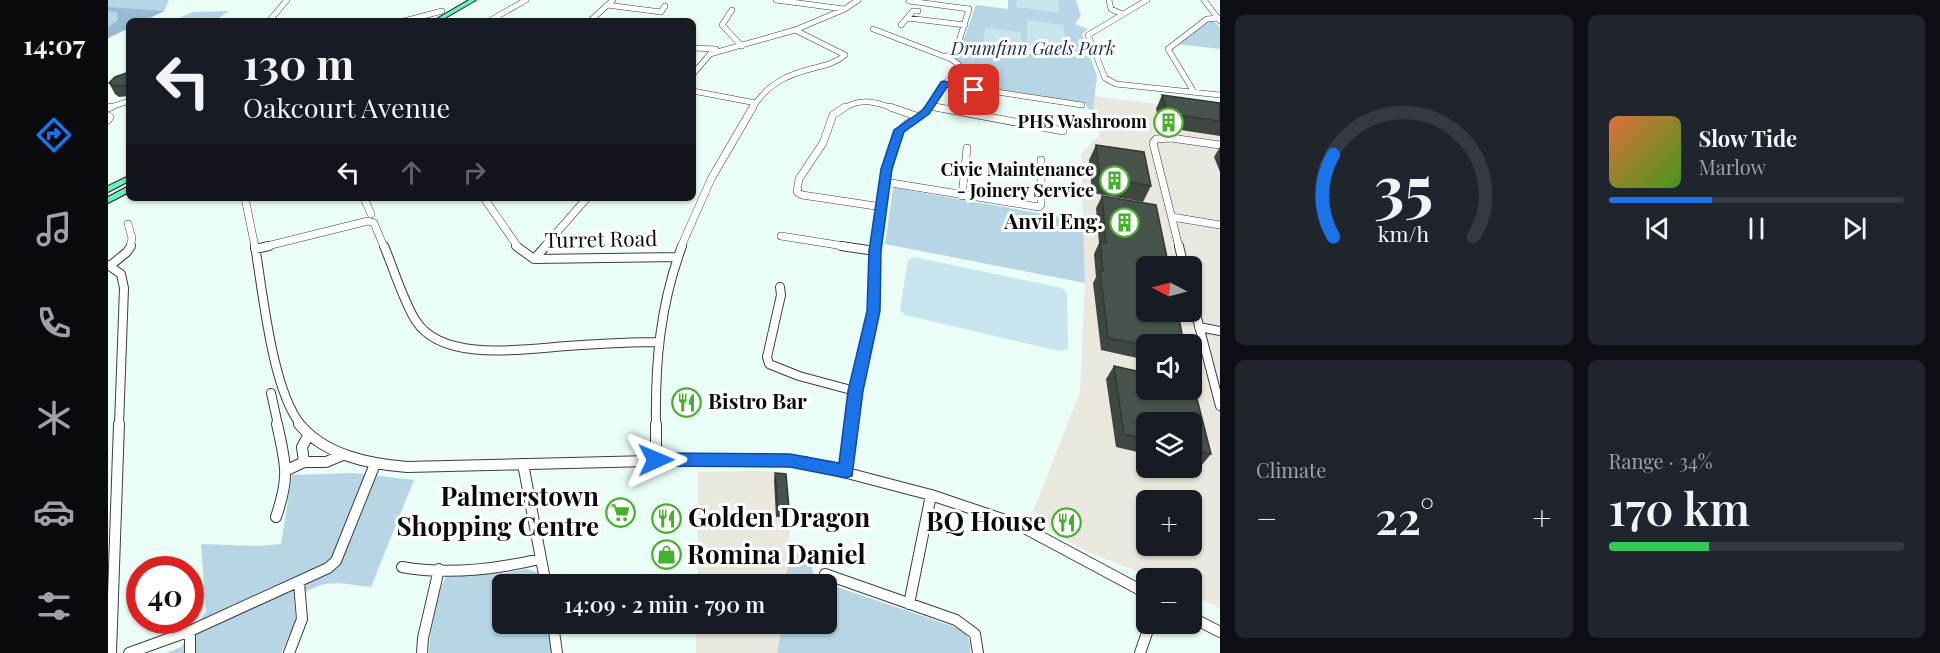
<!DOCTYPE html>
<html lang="en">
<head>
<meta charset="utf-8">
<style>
  :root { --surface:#171b24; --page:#20242c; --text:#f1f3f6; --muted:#9ea1a6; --line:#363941; --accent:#1a73e8 }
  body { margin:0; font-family:"Playfair Display",serif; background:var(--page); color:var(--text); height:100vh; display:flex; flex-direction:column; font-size:22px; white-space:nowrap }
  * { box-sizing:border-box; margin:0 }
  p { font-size:20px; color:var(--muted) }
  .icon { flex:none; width:33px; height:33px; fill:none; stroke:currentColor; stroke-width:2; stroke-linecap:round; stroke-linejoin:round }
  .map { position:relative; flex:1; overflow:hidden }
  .side { display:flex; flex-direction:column; gap:15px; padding:15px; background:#0d0f14; width:720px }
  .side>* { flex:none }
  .guide { position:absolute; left:18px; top:18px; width:570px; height:183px; border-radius:9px; box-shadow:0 2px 4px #0004; background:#171b24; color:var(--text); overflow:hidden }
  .needle { width:39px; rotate:276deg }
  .controls { position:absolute; left:1028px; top:256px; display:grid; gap:12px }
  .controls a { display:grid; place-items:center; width:66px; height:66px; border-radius:9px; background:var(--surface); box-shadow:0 2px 4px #0004; font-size:30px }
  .speed { position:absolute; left:18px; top:556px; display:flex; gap:12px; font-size:30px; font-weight:700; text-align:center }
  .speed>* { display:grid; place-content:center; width:78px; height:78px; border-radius:50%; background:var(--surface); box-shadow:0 2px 4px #0004; line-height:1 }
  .speed .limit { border:9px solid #d22; background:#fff; color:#111 }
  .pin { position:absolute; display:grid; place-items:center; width:51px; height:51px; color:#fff; margin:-26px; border-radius:12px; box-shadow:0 3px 9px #0006 }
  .me { position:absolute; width:66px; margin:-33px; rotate:89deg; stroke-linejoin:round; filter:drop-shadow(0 0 4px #0008) }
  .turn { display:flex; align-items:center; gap:21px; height:126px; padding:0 18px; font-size:27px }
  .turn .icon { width:78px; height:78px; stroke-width:2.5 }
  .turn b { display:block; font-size:42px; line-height:51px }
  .lanes { display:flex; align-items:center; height:57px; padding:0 18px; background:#0003; justify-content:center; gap:30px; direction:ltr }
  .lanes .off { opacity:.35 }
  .big { font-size:45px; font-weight:600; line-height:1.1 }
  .side .widget { flex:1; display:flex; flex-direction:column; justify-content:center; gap:9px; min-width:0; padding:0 21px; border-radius:9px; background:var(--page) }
  .side .dial { align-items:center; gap:0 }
  .dial svg { height:156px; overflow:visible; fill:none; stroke:var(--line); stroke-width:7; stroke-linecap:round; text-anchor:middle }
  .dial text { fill:var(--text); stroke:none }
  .song { display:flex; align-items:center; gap:18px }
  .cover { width:72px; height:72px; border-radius:9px; background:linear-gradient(135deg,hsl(20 70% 55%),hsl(100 70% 35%)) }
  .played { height:6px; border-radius:3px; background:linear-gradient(90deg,var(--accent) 35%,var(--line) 35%) }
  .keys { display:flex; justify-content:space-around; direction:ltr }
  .heat { display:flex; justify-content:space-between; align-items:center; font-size:33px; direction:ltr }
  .charge { height:9px; border-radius:4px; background:linear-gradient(90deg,#34c759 34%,var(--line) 0) }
  .side .tiles { flex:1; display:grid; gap:15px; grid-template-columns:repeat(2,1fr) }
  .trip { position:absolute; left:384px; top:574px; width:345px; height:60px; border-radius:9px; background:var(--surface); box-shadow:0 2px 4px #0004; font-weight:600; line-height:60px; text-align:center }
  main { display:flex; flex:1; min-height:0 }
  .menu { display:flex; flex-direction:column; width:108px; justify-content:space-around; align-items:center; background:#090b0e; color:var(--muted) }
  .menu .icon { width:42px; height:42px }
  .menu .current { color:var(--accent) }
  .menu b { font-size:27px; color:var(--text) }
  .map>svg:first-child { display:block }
  .industrial { fill:#eae7df; fill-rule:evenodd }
  .green { fill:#b7d5e5 }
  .forest { fill:#97bbd5 }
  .pitch { fill:#c8e5ed }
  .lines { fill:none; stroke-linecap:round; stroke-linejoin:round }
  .minor-far3-casing { stroke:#3e3e3e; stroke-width:6 }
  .minor-far2-casing { stroke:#3e3e3e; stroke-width:8 }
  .minor-far1-casing { stroke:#3e3e3e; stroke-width:10 }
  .minor-casing { stroke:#3e3e3e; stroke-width:12 }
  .major-casing { stroke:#1c1c1c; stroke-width:2 }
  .minor-far3 { stroke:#fff; stroke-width:5 }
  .minor-far2 { stroke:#fff; stroke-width:7 }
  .minor-far1 { stroke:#fff; stroke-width:8 }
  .minor { stroke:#fff; stroke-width:10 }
  .major { fill:#68f0bd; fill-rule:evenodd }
  .wall { fill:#3e4740 }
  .shaded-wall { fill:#323a34 }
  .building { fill:#48534b; stroke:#323a34; stroke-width:1.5 }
  .route { fill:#1a73e8; stroke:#114b97; stroke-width:1.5 }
  .labels { text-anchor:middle; stroke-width:6; stroke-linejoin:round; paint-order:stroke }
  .far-park-label { font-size:18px; font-style:italic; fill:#20355e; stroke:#fff }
  .far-poi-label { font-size:18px; font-weight:bold; fill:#0b0b0b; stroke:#fff; text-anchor:end }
  .poi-label { font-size:21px; font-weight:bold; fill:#0b0b0b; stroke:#fff; text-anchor:end }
  .street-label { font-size:21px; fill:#0b0b0b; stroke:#fff }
  .near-poi-label { font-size:26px; font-weight:bold; fill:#0b0b0b; stroke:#fff; text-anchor:end }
</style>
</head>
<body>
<main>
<nav class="menu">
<b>14:07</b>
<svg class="icon current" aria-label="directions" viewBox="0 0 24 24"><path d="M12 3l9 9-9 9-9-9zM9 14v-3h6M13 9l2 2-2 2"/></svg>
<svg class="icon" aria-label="music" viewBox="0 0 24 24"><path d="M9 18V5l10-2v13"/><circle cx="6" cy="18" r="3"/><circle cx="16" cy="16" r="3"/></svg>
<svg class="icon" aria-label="phone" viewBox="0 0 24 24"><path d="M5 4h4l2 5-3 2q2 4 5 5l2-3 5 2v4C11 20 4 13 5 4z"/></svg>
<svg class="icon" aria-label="climate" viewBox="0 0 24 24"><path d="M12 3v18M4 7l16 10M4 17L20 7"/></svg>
<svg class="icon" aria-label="car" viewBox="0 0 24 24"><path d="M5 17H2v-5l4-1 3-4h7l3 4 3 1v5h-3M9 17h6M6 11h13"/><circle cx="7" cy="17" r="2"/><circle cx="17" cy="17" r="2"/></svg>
<svg class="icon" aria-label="filters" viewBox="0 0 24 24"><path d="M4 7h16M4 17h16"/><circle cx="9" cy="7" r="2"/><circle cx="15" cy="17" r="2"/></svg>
</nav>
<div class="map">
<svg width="1112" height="653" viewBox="0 0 1112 653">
  <rect width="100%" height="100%" fill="#eafef7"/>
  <path class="industrial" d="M 985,96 L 1112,112 L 1112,608 L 1083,594 L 1083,579 L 1049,579 L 977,551 L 922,519 L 972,392 L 977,283 L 973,154 L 991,135 L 991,129 L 984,115 ZM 1038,267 L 1083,267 L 1083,312 L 1038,312 ZM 1038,345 L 1083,345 L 1083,390 L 1038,390 ZM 1038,423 L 1083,423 L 1083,468 L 1038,468 ZM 1038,501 L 1083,501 L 1083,546 L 1038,546 Z
    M 650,471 L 677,472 L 683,512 L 678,585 L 589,585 L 590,472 Z
    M 588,624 L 674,624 L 669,653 L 588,653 Z"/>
  <path class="green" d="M 0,0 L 61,0 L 56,11 L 36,21 L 21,21 L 21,28 L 0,38 Z
    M 900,0 L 968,0 L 973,16 L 967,24 L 980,29 L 974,34 L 989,76 L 985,110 L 980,109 L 978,104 L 843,82 L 855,71 L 851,61 L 842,57 L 851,52 L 868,5 L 900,9 Z
    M 121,11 L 111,18 L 113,19 L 110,21 L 65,21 L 84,12 Z
    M 1104,20 L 1112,27 L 1112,49 L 1068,44 Z
    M 787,188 L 975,221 L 977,283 L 777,244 L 785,189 Z
    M 246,473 L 306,480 L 263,587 C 228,583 216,577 186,600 L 188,621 L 173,653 L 58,653 L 73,647 L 98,611 L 93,544 L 151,546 L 173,544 L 184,475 Z
    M 681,548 L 703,562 L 707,582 L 715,585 L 678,585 Z
    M 418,569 L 432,573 L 435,585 L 394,585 L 394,624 L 442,624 L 445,653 L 321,653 C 322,632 327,589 341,573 L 396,573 Z
    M 719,586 L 728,589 L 729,587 L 850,628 C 860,633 863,642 862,653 L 669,653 L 674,624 L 718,624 Z"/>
  <path class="forest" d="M 0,7 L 56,11 L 36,21 L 21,21 L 21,28 L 0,38 L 0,27 L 10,20 L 9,12 L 0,11 Z"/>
  <path class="pitch" d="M 909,0 L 951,0 L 951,13 L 908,7 Z
    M 919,20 L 955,25 L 959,53 L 919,48 Z
    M 877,28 L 913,32 L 913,60 L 874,55 Z
    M 806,257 L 954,288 L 959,293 L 960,349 L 951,351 L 797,315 L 792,310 L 800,260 Z"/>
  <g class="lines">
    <defs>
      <path id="minor-far3" d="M 668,0 L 736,9
        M 1001,0 L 1003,9 L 1014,14
        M 1039,0 L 980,35 L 997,78 L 1008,84 L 1112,95
        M 1096,0 L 1112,21
        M 801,1 L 861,9 L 848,51 L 838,57
        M 499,5 L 553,12 L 557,6
        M 624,10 L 614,25 L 634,46
        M 799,18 L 857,25
        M 161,21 L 179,0
        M 296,21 L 334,11
        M 381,21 L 418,0
        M 482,21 L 505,0
        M 793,25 L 805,11 L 810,11
        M 765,29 L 843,59 L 850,64 L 852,71 L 836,84 L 820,109
        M 585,48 L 608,49
        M 585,74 L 602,54 L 687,30 L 737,9 L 750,0
        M 836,84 L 974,105
        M 585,91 L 648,103
        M 1086,92 L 1060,49 L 1099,19 L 1110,18
        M 823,106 L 834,109
        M 0,108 L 21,101
        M 644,109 C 659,84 678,75 706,68 C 717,65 728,63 737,55 L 687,30
        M 735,109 C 753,97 767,102 787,109"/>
      <path id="minor-far2" d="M 737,107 L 725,115 L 715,143 L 691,179 L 689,192 L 694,195 L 774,207
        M 782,107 L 811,117
        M 827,107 L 955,131
        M 0,108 L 3,107
        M 0,116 L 2,117 L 0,120
        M 777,182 L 931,207 L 933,205 L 933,160
        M 854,196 L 859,148
        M 137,198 L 147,247
        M 256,198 L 263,214
        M 376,198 L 410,247
        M 1064,217 L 1112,225
        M 20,224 L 24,238 L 22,247
        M 673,236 L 742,247
        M 155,247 L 260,221 L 266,223 L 276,247
        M 436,247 L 479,198
        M 573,247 L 603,179 L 645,107
        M 768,247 C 773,215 776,161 790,134 C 796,122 814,118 821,107
        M 1071,247 L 1045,143 L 1048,139 L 1063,138 L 1112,145"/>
      <path id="minor-far1" d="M 147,246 C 155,293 164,390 193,425
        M 276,246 C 285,267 296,303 308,321 C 335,363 417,349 459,346 C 489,344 520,342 550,342
        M 408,246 L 426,259 L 570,257
        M 733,246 L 767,251
        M 1071,246 L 1076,267
        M 147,249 L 161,246
        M 426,259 L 438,246
        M 0,265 L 13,274 L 16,288 L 11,425
        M 3,265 L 19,252 L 23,246
        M 672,287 L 673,295 L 659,357 L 661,364 L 691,376 L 747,391
        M 1083,295 L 1112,406
        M 1091,327 L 1112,331
        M 163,393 L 170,425
        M 548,425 C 547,363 552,305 574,246
        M 743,425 L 747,391 L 765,311 L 768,246"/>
      <path id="minor" d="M 191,424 C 217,455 260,464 299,467 L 623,459 L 697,462 L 823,495 L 909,524 L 1038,593
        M 201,434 L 194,447 L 196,462 L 218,462 L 235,455
        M 548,460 L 548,424
        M 415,464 L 438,585
        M 179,470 L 196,462
        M 738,471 L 743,424
        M 168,517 C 182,476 178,465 169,424
        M 294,567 C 338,575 389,569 432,559
        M 717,574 L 848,620 L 867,634 L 870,653
        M 801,604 L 823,495
        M 1083,617 L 1112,632
        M 445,624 L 449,653
        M 82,631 L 82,653
        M 3,653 L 11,424
        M 21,653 L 82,631 L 220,568 L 228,561 L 267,464
        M 181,653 L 194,619 L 191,583
        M 314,653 L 315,638 L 331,569
        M 1032,653 L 1042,624"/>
      <path id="major" d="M 361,0 L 368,0 L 332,21 L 325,21 Z
        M 21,176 L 21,181 L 0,192 L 0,186 Z
        M 21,186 L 21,192 L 0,203 L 0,197 Z"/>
    </defs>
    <use href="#minor-far3" class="minor-far3-casing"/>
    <use href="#minor-far2" class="minor-far2-casing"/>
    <use href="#minor-far1" class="minor-far1-casing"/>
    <use href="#minor" class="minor-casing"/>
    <use href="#major" class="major-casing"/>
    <use href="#minor-far3" class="minor-far3"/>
    <use href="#minor-far2" class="minor-far2"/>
    <use href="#minor-far1" class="minor-far1"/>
    <use href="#minor" class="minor"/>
    <use href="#major" class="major"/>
  </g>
  <path class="wall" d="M 21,72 L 21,96 L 11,97 L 7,94 L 1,83 Z
    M 1054,95 L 1112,103 L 1112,136 L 1053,127 L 1048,109 Z
    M 988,145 L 1043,186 L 1035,202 L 984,193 L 981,160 Z
    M 1112,147 L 1112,172 L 1106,157 Z
    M 994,196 L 1038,345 L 1038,360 L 993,350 L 985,283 L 988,277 L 986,254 L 991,243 L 988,208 Z
    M 1006,366 L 1038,373 L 1038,390 L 1083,390 L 1083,382 L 1085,383 L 1103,454 L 1093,466 L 1083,464 L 1083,423 L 1038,423 L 1038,454 L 1008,447 L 998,379 Z
    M 667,473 L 681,509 L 680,517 L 668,517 L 666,481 Z"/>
  <path class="shaded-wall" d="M 21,84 L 21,93 L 17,86 Z"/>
  <path class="building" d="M 21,72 L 21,84 L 17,86 L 6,86 L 1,83 L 7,77 Z
    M 1054,95 L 1112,103 L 1112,121 L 1060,114 Z
    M 988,145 L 1036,152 L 1043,186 L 992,177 Z
    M 994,196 L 1048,205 L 1061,267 L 1038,267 L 1038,312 L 1070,312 L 1076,345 L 1038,345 L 1000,338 L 992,270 L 995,271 L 992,242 L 998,243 Z
    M 1006,366 L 1038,373 L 1038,390 L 1083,390 L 1083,382 L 1085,383 L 1103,454 L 1083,449 L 1083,423 L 1038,423 L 1038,439 L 1016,434 Z
    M 667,473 L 678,474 L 681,509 L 670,509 Z"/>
  <path class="route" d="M 836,81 L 871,90 L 866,93 L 839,87 L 821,114 L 796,132 L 784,169 L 773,251 L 772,311 L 755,391 L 744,476 L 738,478 L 682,467 L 548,466 L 542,465 L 539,460 L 542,455 L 548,453 L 682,454 L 731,463 L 740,391 L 759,311 L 761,251 L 773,169 L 786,130 L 815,110 L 833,82 Z"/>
  <defs>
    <symbol id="building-ring" viewBox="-11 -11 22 22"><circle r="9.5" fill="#fff" stroke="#45b12d" stroke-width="1.5"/><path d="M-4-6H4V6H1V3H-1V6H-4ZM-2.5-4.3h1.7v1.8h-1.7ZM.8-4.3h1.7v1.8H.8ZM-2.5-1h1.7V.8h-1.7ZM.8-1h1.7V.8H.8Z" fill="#45b12d"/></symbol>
    <symbol id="restaurant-ring" viewBox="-11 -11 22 22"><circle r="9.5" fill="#fff" stroke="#45b12d" stroke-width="1.5"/><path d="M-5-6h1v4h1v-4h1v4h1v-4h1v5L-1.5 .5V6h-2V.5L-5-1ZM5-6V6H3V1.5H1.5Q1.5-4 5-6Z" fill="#45b12d"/></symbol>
    <symbol id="supermarket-ring" viewBox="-11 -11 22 22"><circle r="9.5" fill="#fff" stroke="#45b12d" stroke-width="1.5"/><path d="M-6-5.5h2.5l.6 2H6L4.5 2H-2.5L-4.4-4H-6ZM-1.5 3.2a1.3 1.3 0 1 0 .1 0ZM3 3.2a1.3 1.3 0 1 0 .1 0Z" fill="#45b12d"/></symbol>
    <symbol id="shop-ring" viewBox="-11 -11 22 22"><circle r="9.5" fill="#fff" stroke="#45b12d" stroke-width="1.5"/><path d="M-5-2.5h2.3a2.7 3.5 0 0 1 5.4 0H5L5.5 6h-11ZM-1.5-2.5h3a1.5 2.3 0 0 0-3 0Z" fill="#45b12d"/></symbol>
  </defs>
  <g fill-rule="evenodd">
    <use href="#building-ring" x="1044" y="106" width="33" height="33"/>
    <use href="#building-ring" x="990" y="164" width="33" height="33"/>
    <use href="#building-ring" x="1000" y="206" width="33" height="33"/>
    <use href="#restaurant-ring" x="562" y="386" width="33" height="33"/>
    <use href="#supermarket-ring" x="496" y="496" width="33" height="33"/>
    <use href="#restaurant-ring" x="542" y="502" width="33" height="33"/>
    <use href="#restaurant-ring" x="942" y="506" width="33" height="33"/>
    <use href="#shop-ring" x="542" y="538" width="33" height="33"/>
  </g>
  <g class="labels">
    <g class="far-park-label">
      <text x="925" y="55">Drumfinn Gaels Park</text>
    </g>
    <g class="far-poi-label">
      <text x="1039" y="128">PHS Washroom</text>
      <text x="986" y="176">Civic Maintenance<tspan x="986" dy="21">- Joinery Service</tspan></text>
    </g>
    <g class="poi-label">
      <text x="995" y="229">Anvil Eng.</text>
      <text x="600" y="409" text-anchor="start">Bistro Bar</text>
    </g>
    <g class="street-label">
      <text transform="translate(493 240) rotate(-1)" y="7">Turret Road</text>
    </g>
    <g class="near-poi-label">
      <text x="491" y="506">Palmerstown<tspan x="491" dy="30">Shopping Centre</tspan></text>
      <text x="580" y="527" text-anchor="start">Golden Dragon</text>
      <text x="938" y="531">BQ House</text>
      <text x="579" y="564" text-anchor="start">Romina Daniel</text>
    </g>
  </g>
</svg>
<div class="controls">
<a><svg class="needle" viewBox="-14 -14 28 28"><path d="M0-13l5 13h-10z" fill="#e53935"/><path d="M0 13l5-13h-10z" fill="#9ea1a6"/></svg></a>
<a><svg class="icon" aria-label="sound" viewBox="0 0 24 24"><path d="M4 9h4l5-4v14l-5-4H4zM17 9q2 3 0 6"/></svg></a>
<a><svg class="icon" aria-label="layers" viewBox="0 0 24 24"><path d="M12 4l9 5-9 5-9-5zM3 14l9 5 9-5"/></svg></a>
<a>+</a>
<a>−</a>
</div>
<div class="speed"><div class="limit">40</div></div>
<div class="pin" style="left:866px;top:90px;background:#d93025"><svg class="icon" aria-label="arrive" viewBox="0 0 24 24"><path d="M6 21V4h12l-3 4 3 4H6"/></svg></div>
<svg class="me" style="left:548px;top:460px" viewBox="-20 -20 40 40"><path d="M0-17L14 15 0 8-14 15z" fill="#1a73e8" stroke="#fff" stroke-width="4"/></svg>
<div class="trip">14:09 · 2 min · 790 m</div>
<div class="guide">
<div class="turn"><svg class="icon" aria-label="left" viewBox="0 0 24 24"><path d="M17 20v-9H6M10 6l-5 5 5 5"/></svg><div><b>130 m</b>Oakcourt Avenue</div></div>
<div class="lanes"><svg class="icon" aria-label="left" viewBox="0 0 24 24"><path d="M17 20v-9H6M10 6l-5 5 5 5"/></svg><svg class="icon off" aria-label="ahead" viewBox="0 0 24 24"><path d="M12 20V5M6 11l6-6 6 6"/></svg><svg class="icon off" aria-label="right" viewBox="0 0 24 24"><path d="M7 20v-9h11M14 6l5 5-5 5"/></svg></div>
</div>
</div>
<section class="side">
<div class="tiles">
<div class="widget dial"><svg viewBox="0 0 100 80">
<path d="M14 69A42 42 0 1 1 86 69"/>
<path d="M14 69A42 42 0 0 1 14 27" stroke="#1a73e8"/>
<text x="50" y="56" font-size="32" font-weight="700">35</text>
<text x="50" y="72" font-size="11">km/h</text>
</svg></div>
<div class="widget">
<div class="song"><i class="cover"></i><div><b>Slow Tide</b><p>Marlow</p></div></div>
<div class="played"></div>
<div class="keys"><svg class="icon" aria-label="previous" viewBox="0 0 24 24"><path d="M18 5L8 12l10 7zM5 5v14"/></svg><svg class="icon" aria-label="pause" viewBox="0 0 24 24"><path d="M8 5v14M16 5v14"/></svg><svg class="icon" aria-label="next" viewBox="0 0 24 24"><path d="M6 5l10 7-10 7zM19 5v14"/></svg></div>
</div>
<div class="widget"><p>Climate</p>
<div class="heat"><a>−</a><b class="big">22°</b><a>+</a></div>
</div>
<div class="widget"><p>Range · 34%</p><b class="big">170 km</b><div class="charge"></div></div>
</div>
</section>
</main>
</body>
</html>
